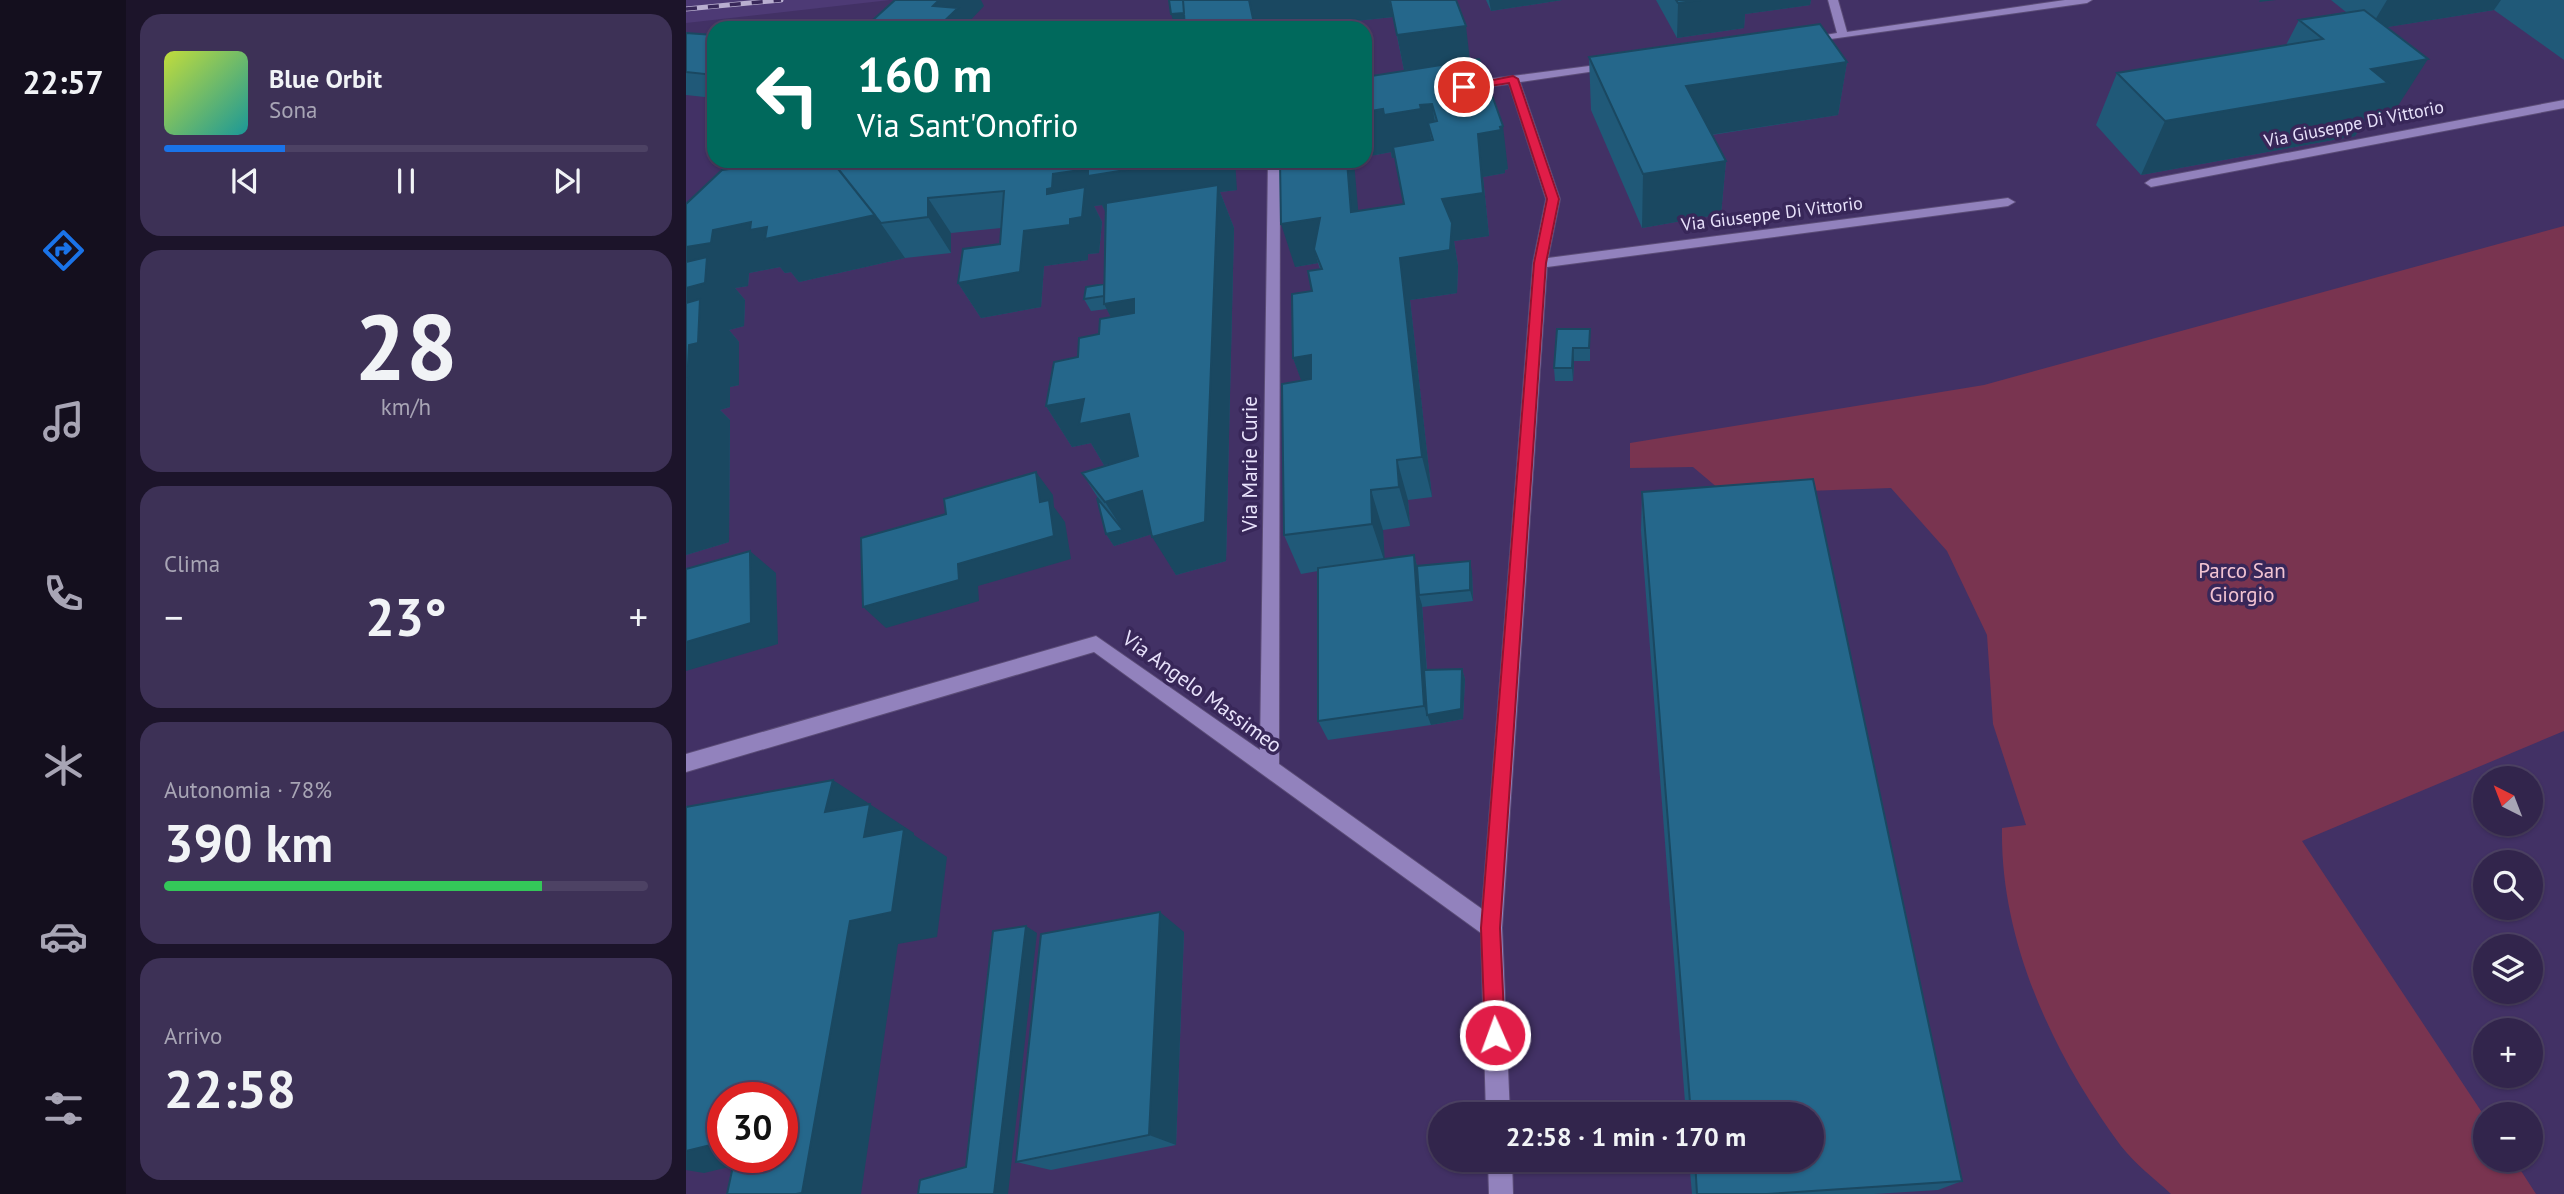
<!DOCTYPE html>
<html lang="it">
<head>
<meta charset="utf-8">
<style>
  :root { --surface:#32254c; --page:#3d3156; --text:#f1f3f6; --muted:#a8a5b5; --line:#4d4264; --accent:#1a73e8 }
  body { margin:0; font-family:"PT Sans",sans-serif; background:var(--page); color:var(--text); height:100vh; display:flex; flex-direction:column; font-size:26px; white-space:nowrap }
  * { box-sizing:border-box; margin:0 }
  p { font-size:23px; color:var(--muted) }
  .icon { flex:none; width:38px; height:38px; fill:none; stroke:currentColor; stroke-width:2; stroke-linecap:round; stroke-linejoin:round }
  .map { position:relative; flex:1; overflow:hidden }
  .sheet { display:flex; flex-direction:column; gap:14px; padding:14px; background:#1c142a; width:560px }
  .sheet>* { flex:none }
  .banner { position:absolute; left:21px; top:21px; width:665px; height:147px; border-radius:21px; box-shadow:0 2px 5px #0004,0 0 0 2px var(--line); background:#00695c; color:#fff; overflow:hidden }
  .needle { width:46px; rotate:318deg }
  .fabs { position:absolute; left:1787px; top:766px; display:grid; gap:14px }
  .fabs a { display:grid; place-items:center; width:70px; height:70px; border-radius:50%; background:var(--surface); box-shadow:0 2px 5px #0004,0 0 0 2px var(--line); font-size:35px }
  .speed { position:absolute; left:21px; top:1082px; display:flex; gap:14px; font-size:35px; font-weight:700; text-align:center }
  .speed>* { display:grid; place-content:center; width:91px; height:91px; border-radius:50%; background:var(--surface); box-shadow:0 2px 5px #0004,0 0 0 2px var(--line); line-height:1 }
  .speed .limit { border:10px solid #d22; background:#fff; color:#111 }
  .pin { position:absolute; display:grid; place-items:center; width:60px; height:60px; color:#fff; margin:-30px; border:4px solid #fff; border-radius:50%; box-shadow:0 2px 7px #0007 }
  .me { position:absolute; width:77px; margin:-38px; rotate:358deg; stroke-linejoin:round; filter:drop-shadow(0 0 5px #0008) }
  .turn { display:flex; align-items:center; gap:24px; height:147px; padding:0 35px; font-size:32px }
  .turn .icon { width:91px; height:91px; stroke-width:2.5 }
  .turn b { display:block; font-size:49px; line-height:60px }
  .big { font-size:52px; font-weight:600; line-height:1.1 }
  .sheet .card { flex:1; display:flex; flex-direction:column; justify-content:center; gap:10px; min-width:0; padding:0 24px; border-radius:21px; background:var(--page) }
  .sheet .dial { align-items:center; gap:0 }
  .dial b { font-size:91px; line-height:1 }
  .song { display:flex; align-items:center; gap:21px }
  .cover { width:84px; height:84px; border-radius:10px; background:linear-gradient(135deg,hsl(70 70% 55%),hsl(180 70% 35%)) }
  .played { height:7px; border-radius:4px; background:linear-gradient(90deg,var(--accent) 25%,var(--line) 25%) }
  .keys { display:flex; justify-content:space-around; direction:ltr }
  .heat { display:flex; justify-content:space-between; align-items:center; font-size:38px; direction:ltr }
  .charge { height:10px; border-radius:5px; background:linear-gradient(90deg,#34c759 78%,var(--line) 0) }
  .trip { position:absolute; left:742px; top:1102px; width:396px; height:70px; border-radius:35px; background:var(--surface); box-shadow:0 2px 5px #0004,0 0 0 2px var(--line); font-weight:600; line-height:70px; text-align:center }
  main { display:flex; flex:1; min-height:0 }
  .tabs { display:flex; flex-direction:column; width:126px; justify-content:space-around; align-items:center; background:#140f1e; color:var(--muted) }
  .tabs .icon { width:49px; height:49px }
  .tabs .selected { color:var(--accent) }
  .tabs b { font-size:32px; color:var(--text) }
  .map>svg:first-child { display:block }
  .built { fill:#4d3a75 }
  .green { fill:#793450 }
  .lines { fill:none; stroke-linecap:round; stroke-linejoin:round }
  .minor-casing { stroke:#5b4c77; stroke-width:2 }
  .minor { fill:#9282bd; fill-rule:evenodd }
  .rail-casing { stroke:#b9afd0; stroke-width:5 }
  .rail { stroke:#382759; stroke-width:3.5; stroke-dasharray:11; stroke-linecap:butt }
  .wall { fill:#205978 }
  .shaded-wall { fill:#1a4861 }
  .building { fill:#25678b; stroke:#1a4861; stroke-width:2 }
  .route { fill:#e11d48; stroke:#92132f; stroke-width:2 }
  .labels { text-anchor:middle; stroke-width:7; stroke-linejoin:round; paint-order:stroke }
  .far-street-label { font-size:18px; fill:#e8e2fb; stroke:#382759 }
  .street-label { font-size:21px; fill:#e8e2fb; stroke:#382759 }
  .park-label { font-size:21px; fill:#f2c3d2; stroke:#382759 }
</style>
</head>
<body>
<main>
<nav class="tabs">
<b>22:57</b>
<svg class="icon selected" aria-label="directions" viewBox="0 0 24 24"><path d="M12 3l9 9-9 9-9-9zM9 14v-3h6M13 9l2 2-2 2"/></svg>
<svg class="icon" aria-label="music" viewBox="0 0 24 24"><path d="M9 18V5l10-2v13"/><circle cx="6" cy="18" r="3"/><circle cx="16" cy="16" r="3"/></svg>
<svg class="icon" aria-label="phone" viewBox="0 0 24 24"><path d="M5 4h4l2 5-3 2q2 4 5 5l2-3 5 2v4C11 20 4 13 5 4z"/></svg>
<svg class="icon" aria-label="climate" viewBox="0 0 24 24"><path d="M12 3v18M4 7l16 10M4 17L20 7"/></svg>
<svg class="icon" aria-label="car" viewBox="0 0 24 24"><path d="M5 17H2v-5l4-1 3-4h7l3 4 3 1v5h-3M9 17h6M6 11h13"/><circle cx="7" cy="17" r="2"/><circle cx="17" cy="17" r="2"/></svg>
<svg class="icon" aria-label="filters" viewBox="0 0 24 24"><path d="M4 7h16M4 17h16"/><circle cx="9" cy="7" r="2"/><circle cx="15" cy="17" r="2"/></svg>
</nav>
<section class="sheet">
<div class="card">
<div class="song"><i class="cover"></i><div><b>Blue Orbit</b><p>Sona</p></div></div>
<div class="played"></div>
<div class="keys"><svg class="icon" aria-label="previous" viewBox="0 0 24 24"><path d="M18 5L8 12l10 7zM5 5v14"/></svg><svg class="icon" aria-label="pause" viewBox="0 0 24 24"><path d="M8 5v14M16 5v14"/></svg><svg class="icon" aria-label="next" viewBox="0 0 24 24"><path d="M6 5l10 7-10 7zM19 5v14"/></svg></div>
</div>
<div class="card dial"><b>28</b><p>km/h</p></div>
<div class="card"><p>Clima</p>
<div class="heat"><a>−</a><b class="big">23°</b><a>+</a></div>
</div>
<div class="card"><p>Autonomia · 78%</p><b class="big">390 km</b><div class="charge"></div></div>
<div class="card"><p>Arrivo</p><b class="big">22:58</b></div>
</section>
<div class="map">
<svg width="1878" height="1194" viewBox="0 0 1878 1194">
  <rect width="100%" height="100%" fill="#423165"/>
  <path class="built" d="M 0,0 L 204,0 L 0,23 Z"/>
  <path class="green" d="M 1878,226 L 1878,731 L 1616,841 L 1799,1117 L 1799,1160 L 1828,1160 L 1850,1194 L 1485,1194 C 1469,1179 1449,1164 1435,1146 C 1368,1056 1314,942 1316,828 L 1340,825 L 1307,724 L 1301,635 L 1261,551 L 1205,488 L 1039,494 L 1007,467 L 944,468 L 944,443 L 1298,385 Z"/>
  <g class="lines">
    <defs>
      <path id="minor" d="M 1142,0 L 1152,0 L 1161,32 L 1379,0 L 1406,0 L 1401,3 L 1116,43 L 1116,39 L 1151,33 Z
        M 926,63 L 930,64 L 930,68 L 834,82 L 874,199 L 862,258 L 1322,198 L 1329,202 L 1322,206 L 861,267 L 816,928 L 824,1115 L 800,1115 L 795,933 L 408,652 L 0,772 L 0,754 L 410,636 L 574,750 L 582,161 L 594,161 L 593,764 L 796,909 L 847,263 L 860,199 L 823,84 L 780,90 L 774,86 L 780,82 Z
        M 1878,100 L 1878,108 L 1465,187 L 1459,183 L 1465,179 Z
        M 802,1160 L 826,1160 L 827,1194 L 803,1194 Z"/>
    </defs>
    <use href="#minor" class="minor-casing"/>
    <use href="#minor" class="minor"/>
    <defs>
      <path id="rail" d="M 0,9 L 95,0"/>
    </defs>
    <use href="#rail" class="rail-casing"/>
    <use href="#rail" class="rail"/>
  </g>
  <path class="wall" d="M 483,0 L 770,0 L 784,60 L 822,169 L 819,170 L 819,173 L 797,177 L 803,236 L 768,241 L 772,266 L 771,293 L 724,300 L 746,497 L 722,500 L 724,526 L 697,530 L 698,559 L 728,555 L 731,566 L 786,572 L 787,601 L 736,607 L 736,605 L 741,670 L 776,669 L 779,679 L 777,719 L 745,725 L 642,740 L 632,721 L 632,571 L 615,574 L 598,535 L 616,381 L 607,358 L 626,291 L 634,269 L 632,263 L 609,267 L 672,211 L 718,204 L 709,157 L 706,158 L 705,152 L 679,157 L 679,77 L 772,62 L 718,70 L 707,17 L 604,28 L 499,28 L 499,26 L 489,27 Z
    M 800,0 L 876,0 L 805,11 Z
    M 970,0 L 1125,0 L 1124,5 L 1059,14 L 1058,28 L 991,38 Z
    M 1645,0 L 1878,0 L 1878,60 L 1808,10 L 1701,27 L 1708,112 L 1681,117 L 1669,136 L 1455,175 L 1410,125 L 1431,73 L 1600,45 L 1613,20 L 1660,12 Z
    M 0,33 L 28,35 L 28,98 L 0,95 Z
    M 903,57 L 1161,62 L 1152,115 L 1026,135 L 1040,161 L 1035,214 L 956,228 L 905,110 Z
    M 89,161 L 146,161 L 148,164 L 551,190 L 534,192 L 548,228 L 540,561 L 490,575 L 466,534 L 428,546 L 420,534 L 414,501 L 396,473 L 432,462 L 418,465 L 405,443 L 386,447 L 360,406 L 392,357 L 413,334 L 425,317 L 421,309 L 405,311 L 398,299 L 418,284 L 419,211 L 416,205 L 408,206 L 416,222 L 413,253 L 402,254 L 402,260 L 358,266 L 355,307 L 295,318 L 272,283 L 314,244 L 315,228 L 265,233 L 265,253 L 219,258 L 113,282 L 105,272 L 99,273 L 94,267 L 63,273 L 62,286 L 49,288 L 59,300 L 58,326 L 43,330 L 53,342 L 53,385 L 44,387 L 44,407 L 34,410 L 44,420 L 43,542 L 0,555 L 0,204 L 91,163 Z
    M 904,329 L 904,361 L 888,361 L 887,381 L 869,381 L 868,368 Z
    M 956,492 L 1276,1181 L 1252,1190 L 1188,1194 L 1006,1194 L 1003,1160 L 1125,1160 L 1125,1115 L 1000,1115 L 955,531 Z
    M 498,932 L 490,1145 L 365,1170 L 330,1162 Z"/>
  <path class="shaded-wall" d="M 253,0 L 295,0 L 298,6 L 280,25 L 282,28 L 251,28 L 247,6 Z
    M 563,0 L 703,0 L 707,17 L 604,28 L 569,28 Z
    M 803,0 L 876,0 L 805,11 Z
    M 1015,0 L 1125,0 L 1124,5 L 1059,14 L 1058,28 L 991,38 L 992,3 Z
    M 1574,0 L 1590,0 L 1573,2 Z
    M 1701,0 L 1815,0 L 1808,10 L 1683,30 Z
    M 503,12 L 507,25 L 489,27 L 485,14 Z
    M 780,26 L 784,61 L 718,70 L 711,35 Z
    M 1742,59 L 1708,112 L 1681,117 L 1669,136 L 1455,175 L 1479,121 L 1685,69 Z
    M 1161,62 L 1152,115 L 997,139 L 1000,86 Z
    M 746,104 L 753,147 L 747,140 L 742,123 L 747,148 L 742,152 L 706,158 L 705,152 L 679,157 L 679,112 Z
    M 817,126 L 822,169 L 819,170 L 819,173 L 797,177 L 803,236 L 768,241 L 772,266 L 771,293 L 724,300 L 746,497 L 736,457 L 714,258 L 756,199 L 792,134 Z
    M 496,161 L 549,161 L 551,190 L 534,192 L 548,228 L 540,561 L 490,575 L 466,537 L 532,193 L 419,211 L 416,205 L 408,206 L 416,222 L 413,253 L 402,254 L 402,260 L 358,266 L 355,307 L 295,318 L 272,283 L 338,231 L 361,194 L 361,189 L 367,174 L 402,169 Z
    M 661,161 L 668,161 L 676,255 L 665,212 Z
    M 1040,161 L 1035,214 L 956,228 L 957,174 Z
    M 242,198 L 265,233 L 265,253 L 242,217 Z
    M 189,215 L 219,258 L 113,282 L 105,272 L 99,273 L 94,267 L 63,273 L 62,286 L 49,288 L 59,300 L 58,326 L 43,330 L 53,342 L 53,385 L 44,387 L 44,407 L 34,410 L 44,420 L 43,542 L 0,555 L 0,247 L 27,230 L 65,222 L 81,227 Z
    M 634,218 L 628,249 L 632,263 L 609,267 L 595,224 Z
    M 448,299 L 469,341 L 440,346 L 418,304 Z
    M 887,348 L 888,361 L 887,381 L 886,368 Z
    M 625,355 L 639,397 L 622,399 L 607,358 Z
    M 385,391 L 443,414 L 466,455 L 418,465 L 405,443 L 386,447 L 360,406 Z
    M 711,460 L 722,500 L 724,526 L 713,487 Z
    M 350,472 L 367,495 L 368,507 L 379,522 L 385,559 L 292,586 L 293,601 L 200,628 L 177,607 L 272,564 L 354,502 Z
    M 685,490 L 697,530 L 699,563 L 686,524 Z
    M 456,491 L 479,530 L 428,546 L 420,534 L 437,530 L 419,502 Z
    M 64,551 L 90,573 L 92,644 L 0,671 L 0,642 Z
    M 728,555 L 734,577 L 733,595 L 736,605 L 744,715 L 776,669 L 779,679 L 777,719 L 745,725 L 738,706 Z
    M 784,561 L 786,572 L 787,601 L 784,590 Z
    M 147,780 L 228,833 L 228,835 L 261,857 L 251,937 L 212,944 L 175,1194 L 110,1194 L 139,812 Z
    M 474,912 L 498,932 L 490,1145 L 463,1135 Z
    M 340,926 L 351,933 L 322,1194 L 308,1194 Z
    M 37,1142 L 37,1157 L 85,1157 L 18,1173 L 0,1170 L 0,1151 Z"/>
  <path class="building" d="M 209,0 L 253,0 L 247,6 L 272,8 L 251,28 L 178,28 Z
    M 483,0 L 497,0 L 498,13 L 485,14 Z
    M 497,0 L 563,0 L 569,28 L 499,28 Z
    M 704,0 L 770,0 L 780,26 L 711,35 Z
    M 990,0 L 1015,0 L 992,3 Z
    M 1678,10 L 1742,59 L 1685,69 L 1702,83 L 1479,121 L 1431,73 L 1637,39 L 1613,20 Z
    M 1134,24 L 1161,62 L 1000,86 L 1040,161 L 957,174 L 903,57 Z
    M 0,33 L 28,35 L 28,75 L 0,72 Z
    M 793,59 L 817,126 L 814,127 L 815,130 L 792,134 L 797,193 L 756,199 L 766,223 L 764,250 L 714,258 L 736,457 L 711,460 L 713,487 L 685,490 L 686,524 L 598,535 L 596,384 L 625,379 L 625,355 L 607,358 L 606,294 L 626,291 L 622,271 L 636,269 L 628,249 L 634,218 L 595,224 L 594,161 L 661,161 L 665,212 L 718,204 L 707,147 L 747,140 L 742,123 L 751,121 L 746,104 L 734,105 L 735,109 L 698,115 L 697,109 L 679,112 L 679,77 Z
    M 104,161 L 146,161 L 189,215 L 79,239 L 81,227 L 64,230 L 65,222 L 27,230 L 25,243 L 0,247 L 0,204 L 36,170 Z
    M 168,161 L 496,161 L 402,176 L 402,169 L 367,174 L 366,188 L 361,189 L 361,194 L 399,187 L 396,217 L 384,219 L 384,225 L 338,231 L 334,272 L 272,283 L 277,249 L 314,244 L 318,191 L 242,198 L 242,217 L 195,223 L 148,164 Z
    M 532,185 L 519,522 L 466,537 L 456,491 L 419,502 L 396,473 L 452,456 L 443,414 L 393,424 L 398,399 L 360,406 L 368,362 L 392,357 L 393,338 L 413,334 L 414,319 L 448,313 L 448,299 L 418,304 L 420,203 Z
    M 21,257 L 19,283 L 0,288 L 0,262 Z
    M 418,284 L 418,296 L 398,299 L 400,287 Z
    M 14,299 L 12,343 L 3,345 L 2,365 L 0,366 L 0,303 Z
    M 871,329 L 904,329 L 903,348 L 887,348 L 886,368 L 868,368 Z
    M 2,378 L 0,425 L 0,379 Z
    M 350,472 L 354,502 L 363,500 L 368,536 L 272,564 L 273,580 L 177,607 L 175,538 L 260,514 L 258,499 Z
    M 1127,479 L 1276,1181 L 1081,1194 L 1011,1194 L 1009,1160 L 1125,1160 L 1125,1115 L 1005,1115 L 956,492 Z
    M 411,498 L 437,530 L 420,534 Z
    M 64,551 L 65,623 L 0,642 L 0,569 Z
    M 728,555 L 738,706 L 632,721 L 632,568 Z
    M 784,561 L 784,590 L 733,595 L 731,566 Z
    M 776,669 L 775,709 L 741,715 L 738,670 Z
    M 147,780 L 139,812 L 184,804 L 178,837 L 218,829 L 206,912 L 164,921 L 116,1193 L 110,1194 L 41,1194 L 49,1157 L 96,1157 L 96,1097 L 37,1097 L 37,1142 L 0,1151 L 0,807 Z
    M 474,912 L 463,1135 L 330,1162 L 355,934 Z
    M 340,926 L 308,1194 L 232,1194 L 234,1180 L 280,1167 L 307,931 Z"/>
  <path class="route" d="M 827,76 L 832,79 L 873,199 L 860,263 L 814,928 L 819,1035 L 816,1042 L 809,1045 L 802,1042 L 799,1035 L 795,928 L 848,263 L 861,199 L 823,83 L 778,90 L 772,87 Z"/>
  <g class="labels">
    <g class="far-street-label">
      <text transform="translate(1668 124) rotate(-11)" y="6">Via Giuseppe Di Vittorio</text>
      <text transform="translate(1086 214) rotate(-7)" y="6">Via Giuseppe Di Vittorio</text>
    </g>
    <g class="street-label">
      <text transform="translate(564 464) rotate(-90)" y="7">Via Marie Curie</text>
      <text transform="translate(516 692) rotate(36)" y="7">Via Angelo Massimeo</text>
    </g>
    <g class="park-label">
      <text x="1556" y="578">Parco San<tspan x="1556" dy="24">Giorgio</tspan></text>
    </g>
  </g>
</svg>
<div class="fabs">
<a><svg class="needle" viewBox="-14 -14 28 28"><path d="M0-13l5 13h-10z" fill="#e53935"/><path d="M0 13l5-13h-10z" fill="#a8a5b5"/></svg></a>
<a><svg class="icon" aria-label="search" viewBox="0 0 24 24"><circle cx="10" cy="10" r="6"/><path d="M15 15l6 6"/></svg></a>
<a><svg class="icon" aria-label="layers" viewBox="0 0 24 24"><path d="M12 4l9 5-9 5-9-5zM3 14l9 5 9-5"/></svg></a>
<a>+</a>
<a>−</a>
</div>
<div class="speed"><div class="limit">30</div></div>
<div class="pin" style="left:778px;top:87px;background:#d93025"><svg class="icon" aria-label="arrive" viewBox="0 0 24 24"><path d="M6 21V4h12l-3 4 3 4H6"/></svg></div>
<svg class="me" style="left:809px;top:1035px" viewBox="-20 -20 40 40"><circle r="17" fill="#e11d48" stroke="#fff" stroke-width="3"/><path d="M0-11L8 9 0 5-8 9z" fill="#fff"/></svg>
<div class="trip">22:58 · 1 min · 170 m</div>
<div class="banner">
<div class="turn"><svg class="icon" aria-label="left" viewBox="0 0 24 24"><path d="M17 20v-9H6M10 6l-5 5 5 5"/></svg><div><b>160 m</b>Via Sant'Onofrio</div></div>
</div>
</div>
</main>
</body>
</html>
